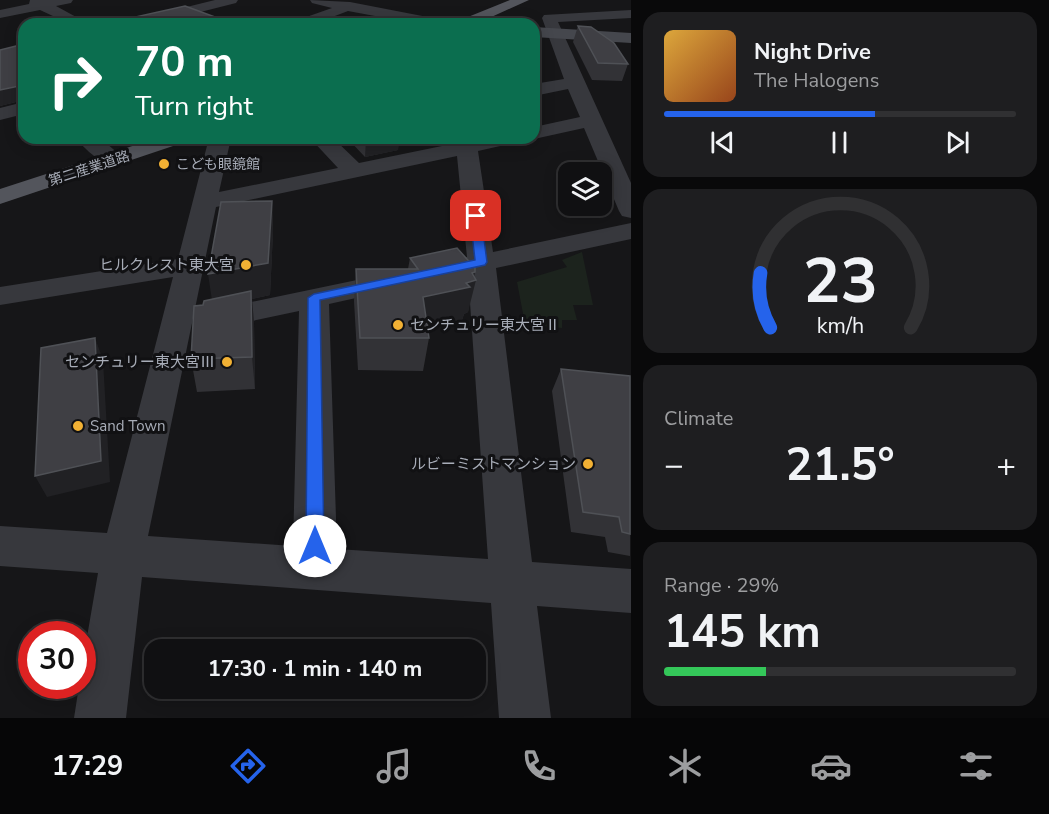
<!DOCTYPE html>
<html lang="en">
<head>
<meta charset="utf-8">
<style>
  :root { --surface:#101012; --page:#1e1e20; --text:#f1f3f6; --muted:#9c9d9f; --line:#303032; --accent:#2563eb }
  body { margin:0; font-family:"Nunito Sans","Noto Sans JP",sans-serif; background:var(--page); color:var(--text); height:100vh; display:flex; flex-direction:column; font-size:22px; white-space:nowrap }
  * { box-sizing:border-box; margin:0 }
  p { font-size:20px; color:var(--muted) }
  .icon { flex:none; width:33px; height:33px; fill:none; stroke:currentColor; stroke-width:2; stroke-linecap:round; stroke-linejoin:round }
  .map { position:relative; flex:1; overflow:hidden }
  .panel { display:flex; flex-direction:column; gap:12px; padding:12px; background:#09090a; width:418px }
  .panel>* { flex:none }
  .top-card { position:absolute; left:18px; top:18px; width:522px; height:126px; border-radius:18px; box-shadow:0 3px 15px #0003,0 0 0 2px var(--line); background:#0b6e4f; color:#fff; overflow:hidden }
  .tools { position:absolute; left:558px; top:162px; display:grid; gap:12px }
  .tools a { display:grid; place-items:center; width:54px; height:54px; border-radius:12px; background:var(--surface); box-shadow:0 3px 15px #0003,0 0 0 2px var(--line); font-size:30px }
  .speed { position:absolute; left:18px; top:621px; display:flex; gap:12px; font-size:30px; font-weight:700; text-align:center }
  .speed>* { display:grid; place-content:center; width:78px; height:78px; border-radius:50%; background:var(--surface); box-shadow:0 3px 15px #0003,0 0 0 2px var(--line); line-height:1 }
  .speed .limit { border:9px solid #d22; background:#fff; color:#111 }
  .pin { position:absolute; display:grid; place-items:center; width:51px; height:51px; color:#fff; margin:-26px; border-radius:12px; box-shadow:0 3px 9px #0006 }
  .me { position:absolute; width:66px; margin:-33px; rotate:0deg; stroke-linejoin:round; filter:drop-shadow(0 0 4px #0008) }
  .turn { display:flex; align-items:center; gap:21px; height:126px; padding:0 18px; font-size:27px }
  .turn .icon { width:78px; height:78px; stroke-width:2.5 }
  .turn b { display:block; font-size:42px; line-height:51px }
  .big { font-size:45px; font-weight:700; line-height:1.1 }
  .panel .widget { flex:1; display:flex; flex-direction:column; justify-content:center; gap:9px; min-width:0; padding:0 21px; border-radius:18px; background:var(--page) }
  .panel .dial { align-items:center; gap:0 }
  .dial svg { height:156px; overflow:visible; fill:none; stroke:var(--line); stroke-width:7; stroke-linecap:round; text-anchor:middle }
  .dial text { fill:var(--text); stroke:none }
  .song { display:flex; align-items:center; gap:18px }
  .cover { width:72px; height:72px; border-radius:9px; background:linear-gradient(135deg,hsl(40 70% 55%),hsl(20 70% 35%)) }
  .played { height:6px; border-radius:3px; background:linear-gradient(90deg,var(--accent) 60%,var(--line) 60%) }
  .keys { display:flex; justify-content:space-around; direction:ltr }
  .heat { display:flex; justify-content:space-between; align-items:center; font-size:33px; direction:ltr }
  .charge { height:9px; border-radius:4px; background:linear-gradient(90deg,#34c759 29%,var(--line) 0) }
  .trip { position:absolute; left:144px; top:639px; width:342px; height:60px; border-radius:18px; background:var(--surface); box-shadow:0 3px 15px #0003,0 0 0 2px var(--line); font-weight:700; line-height:60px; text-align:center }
  .tab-bar { display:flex; height:96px; justify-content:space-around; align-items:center; background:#060607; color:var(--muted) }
  .tab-bar .icon { width:42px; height:42px }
  .tab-bar .active { color:var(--accent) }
  .tab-bar b { font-size:27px; color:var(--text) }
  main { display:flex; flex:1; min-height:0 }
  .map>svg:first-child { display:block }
  .green { fill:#1c231d }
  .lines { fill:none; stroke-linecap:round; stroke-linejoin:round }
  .street { fill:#37383d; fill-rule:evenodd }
  .secondary { fill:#45474d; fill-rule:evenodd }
  .primary { fill:#53555c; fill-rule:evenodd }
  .wall { fill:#323236 }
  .shaded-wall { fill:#212124 }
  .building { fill:#3f3f44; stroke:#4f5156; stroke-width:1.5 }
  .route { fill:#2563eb; stroke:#184099; stroke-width:1.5 }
  .poi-dot { fill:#f2b134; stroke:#111113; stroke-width:2 }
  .labels { text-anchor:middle; stroke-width:6; stroke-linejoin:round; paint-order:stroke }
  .far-poi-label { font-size:14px; fill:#a8adb8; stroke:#111113; text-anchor:start }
  .far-street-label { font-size:14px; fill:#a8adb8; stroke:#111113 }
  .poi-label { font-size:15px; fill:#a8adb8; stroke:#111113; text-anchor:end }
</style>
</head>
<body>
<main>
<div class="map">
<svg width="631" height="718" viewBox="0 0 631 718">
  <rect width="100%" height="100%" fill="#161618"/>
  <path class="green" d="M 582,252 L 593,305 L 573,305 L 577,320 L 562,320 L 562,328 L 525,324 L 517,282 L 567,267 L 562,260 Z"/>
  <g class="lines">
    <path class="street" d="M 30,0 L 73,0 L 71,3 L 56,6 L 89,24 L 70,24 L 40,10 L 0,18 L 0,10 L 29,4 Z
      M 215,0 L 238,0 L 236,3 L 153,24 L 128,24 L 130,21 Z
      M 310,0 L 350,2 L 443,20 L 450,24 L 418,24 L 348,11 L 314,24 L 293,24 L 295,21 L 332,8 L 312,3 Z
      M 631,10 L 631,18 L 558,22 L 631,183 L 631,218 L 622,216 L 619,211 L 584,128 L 534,139 L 529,138 L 534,138 L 534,127 L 580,117 L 568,89 L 534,96 L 534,84 L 564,79 L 542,18 L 544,15 Z
      M 24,102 L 24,114 L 0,120 L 0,108 Z
      M 76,138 L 100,138 L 126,160 L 123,165 C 106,169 86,151 76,138 Z
      M 209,138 L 231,138 L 219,192 L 338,168 L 310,138 L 333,138 L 359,163 L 481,138 L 522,138 L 518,142 L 478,151 L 493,252 L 631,223 L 631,239 L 496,268 L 532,562 L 631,569 L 631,613 L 537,606 L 551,718 L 499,718 L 491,603 L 142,577 L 126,718 L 74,718 L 79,686 L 82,686 L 82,666 L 98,573 L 0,566 L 0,526 L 107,533 L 173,277 L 0,305 L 0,287 L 178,259 ZM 457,156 L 467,257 L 449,261 L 445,267 L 449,273 L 459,275 L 468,274 L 488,559 L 337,549 L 329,304 L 410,286 L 414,280 L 410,274 L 400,271 L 199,313 L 195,320 L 199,327 L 210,330 L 299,311 L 293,546 L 148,536 L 216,207 Z"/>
    <path class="secondary" d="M 534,27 L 631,33 L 631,43 L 534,37 Z"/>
    <path class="primary" d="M 510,0 L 529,0 L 476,24 L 456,24 L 458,21 Z
      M 157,138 L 189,138 L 185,142 L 0,204 L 0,189 Z"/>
  </g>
  <path class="wall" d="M 578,26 L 628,64 L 622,81 L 592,80 L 573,42 Z
    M 24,42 L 24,100 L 0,106 L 20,45 Z
    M 347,138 L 399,138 L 398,150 L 365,157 Z
    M 272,201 L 273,232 L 270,295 L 252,299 L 254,323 L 255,389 L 197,392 L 191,359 L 203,305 L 212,299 Z
    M 410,258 L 475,272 L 468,312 L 464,314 L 462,320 L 427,328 L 429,338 L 423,371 L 358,370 L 354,301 L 356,269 L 408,269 Z
    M 561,369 L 630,376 L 630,556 L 608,552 L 605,537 L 571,532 L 552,391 Z"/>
  <path class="shaded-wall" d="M 19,86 L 23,100 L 0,106 L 0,90 Z
    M 373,138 L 399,138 L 398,150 L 365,157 L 366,139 Z
    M 272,201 L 273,232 L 270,295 L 252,299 L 254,323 L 255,389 L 252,357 L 213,307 L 208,274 Z
    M 475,272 L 473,281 L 476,280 L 468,312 L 464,314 L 462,320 L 418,330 L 423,297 L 466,283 L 472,273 Z
    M 95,338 L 103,360 L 110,482 L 47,497 L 35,476 Z"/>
  <path class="building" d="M 185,6 L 234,24 L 117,24 L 113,22 Z
    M 578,26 L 591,27 L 614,43 L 628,64 L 598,63 Z
    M 22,42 L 24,42 L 24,87 L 22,88 L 19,86 L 0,90 L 0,50 L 20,45 Z
    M 272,201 L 268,263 L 208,274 L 221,202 Z
    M 457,248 L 475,268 L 475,272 L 472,273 L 476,280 L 466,283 L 470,287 L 423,297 L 429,338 L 360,338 L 356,269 L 418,269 L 410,258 Z
    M 251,291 L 252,357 L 191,359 L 194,306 L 203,305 L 204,301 Z
    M 95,338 L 101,461 L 35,476 L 41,348 Z
    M 561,369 L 630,376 L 630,534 L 622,532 L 619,517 L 583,512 Z"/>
  <path class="route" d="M 476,213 L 481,216 L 487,262 L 485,265 L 320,300 L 324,546 L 321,552 L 315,554 L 309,552 L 306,546 L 308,298 L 314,294 L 475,260 L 470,216 Z"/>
  <g class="poi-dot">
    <circle cx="164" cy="164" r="6"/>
    <circle cx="246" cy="265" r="6"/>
    <circle cx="398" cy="325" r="6"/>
    <circle cx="227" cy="362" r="6"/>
    <circle cx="78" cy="426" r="6"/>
    <circle cx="588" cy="464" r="6"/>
  </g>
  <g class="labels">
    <g class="far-poi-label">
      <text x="176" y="169">こども眼鏡館</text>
    </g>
    <g class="far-street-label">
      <text transform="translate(89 168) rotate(-18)" y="5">第二産業道路</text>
    </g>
    <g class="poi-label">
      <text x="234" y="270">ヒルクレスト東大宮</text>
      <text x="410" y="330" text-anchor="start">センチュリー東大宮Ⅱ</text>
      <text x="215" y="367">センチュリー東大宮Ⅲ</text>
      <text x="90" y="431" text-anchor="start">Sand Town</text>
      <text x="576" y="469">ルビーミストマンション</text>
    </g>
  </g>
</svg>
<div class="tools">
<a><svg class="icon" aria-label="layers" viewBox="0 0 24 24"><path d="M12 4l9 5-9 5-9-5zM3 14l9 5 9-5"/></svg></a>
</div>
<div class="speed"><div class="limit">30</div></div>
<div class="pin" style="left:476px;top:216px;background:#d93025"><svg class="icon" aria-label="arrive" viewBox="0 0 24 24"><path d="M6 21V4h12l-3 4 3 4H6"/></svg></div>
<svg class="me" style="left:315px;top:546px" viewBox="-20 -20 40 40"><circle r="19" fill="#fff"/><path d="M0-13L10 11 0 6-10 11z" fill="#2563eb"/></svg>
<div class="trip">17:30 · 1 min · 140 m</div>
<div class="top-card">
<div class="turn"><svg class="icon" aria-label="right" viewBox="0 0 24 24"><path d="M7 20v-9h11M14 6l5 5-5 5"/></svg><div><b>70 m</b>Turn right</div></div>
</div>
</div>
<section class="panel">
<div class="widget">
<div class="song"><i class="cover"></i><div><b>Night Drive</b><p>The Halogens</p></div></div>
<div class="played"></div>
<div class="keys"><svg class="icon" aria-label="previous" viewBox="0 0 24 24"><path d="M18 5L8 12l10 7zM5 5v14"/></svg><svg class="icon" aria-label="pause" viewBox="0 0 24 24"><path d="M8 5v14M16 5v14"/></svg><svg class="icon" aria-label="next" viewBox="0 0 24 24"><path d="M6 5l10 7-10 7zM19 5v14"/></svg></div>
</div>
<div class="widget dial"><svg viewBox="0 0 100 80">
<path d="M14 69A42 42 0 1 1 86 69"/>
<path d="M14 69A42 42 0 0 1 9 41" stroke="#2563eb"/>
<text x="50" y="56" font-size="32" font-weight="700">23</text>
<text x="50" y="72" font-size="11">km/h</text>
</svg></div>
<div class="widget"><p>Climate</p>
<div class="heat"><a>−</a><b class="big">21.5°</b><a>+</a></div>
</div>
<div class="widget"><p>Range · 29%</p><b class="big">145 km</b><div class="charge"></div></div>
</section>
</main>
<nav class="tab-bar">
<b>17:29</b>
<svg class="icon active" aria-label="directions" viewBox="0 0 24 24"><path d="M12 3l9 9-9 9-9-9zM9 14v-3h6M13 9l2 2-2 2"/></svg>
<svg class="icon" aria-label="music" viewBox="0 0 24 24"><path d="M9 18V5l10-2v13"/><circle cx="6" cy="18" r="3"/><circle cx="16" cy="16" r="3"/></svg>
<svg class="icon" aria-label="phone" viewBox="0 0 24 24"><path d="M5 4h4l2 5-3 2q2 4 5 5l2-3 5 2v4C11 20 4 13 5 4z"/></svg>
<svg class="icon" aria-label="climate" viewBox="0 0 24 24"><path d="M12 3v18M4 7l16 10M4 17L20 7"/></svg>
<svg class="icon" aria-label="car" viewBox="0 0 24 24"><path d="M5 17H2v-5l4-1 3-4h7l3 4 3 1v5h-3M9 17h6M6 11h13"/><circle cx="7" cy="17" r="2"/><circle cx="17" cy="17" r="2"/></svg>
<svg class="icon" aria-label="filters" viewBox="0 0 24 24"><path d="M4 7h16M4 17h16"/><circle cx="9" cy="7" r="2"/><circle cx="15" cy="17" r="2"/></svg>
</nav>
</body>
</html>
